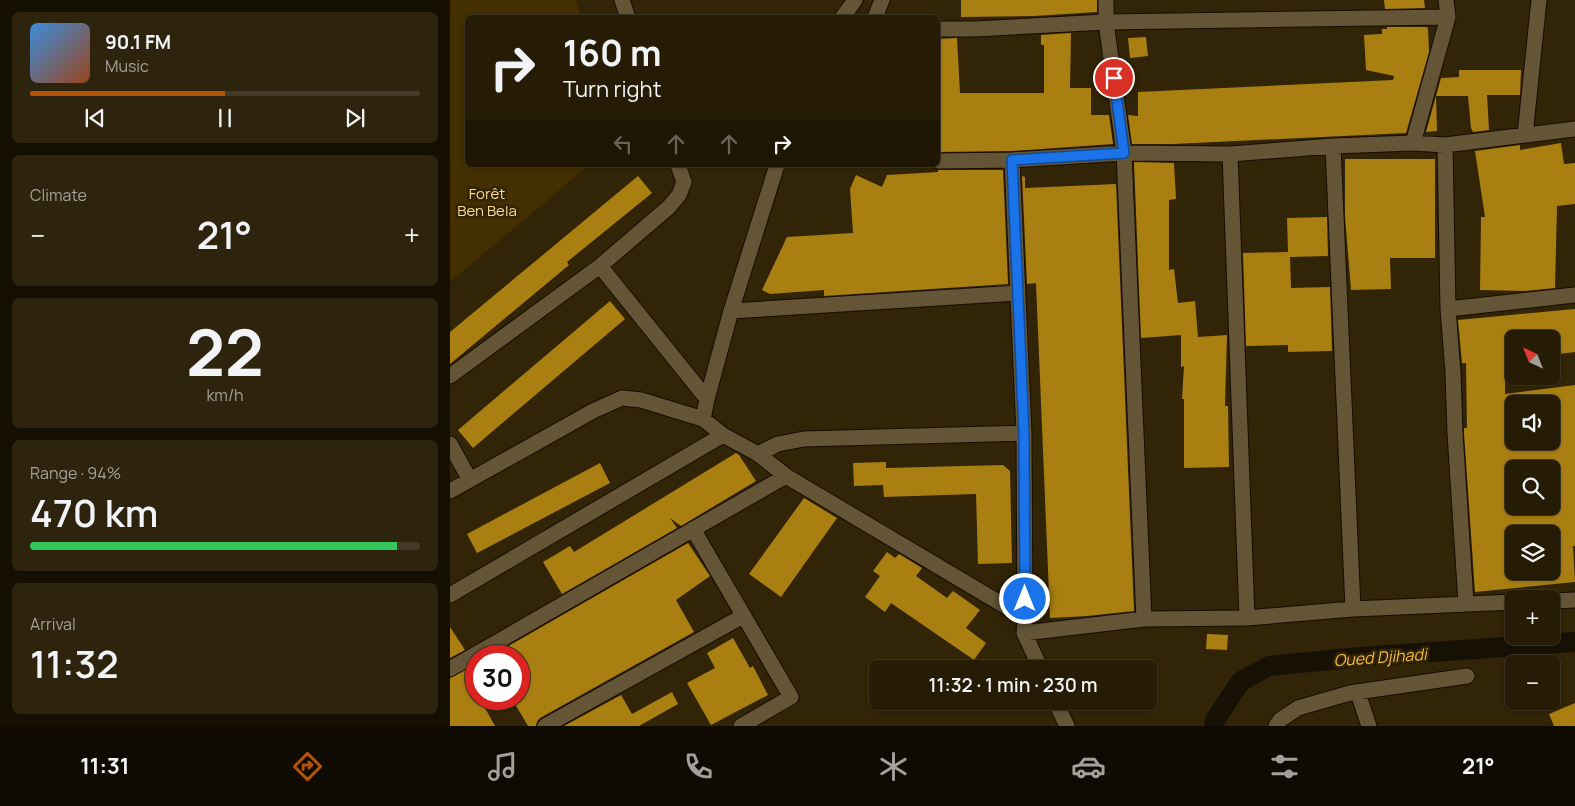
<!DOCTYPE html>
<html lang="en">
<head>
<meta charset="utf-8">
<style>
  :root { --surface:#261b04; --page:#2e240e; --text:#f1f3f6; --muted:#a4a19a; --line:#423926; --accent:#b45309 }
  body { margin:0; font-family:Manrope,sans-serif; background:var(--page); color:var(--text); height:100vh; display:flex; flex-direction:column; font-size:19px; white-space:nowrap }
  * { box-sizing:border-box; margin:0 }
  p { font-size:16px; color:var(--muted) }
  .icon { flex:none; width:28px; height:28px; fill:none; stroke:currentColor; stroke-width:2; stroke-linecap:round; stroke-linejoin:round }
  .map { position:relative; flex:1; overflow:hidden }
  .details { display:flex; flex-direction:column; gap:12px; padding:12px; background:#150f02; width:450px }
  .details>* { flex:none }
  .hud { position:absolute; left:15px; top:15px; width:475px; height:152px; border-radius:8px; box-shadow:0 1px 4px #0004,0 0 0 1px var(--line); background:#261b04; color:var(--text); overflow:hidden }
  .needle { width:32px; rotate:317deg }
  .controls { position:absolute; left:1055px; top:330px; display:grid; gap:10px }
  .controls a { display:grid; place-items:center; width:55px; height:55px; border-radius:8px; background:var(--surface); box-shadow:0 1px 4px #0004,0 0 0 1px var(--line); font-size:25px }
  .speed { position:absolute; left:15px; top:645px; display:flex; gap:10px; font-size:25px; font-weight:700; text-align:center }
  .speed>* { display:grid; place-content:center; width:65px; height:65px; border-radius:50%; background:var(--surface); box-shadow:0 1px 4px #0004,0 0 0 1px var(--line); line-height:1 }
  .speed .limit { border:8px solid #d22; background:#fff; color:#111 }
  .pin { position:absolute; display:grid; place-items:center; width:42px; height:42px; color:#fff; margin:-21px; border:2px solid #fff; border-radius:50%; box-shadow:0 1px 5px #0007 }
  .me { position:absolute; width:55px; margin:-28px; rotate:0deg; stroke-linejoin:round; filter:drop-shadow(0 0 4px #0008) }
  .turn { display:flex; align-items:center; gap:18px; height:105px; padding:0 15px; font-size:22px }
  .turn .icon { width:65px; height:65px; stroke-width:2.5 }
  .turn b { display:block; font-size:35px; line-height:42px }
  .lanes { display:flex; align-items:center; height:48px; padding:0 15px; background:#0003; justify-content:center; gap:25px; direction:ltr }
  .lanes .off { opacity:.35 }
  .big { font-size:38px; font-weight:600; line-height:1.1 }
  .details .widget { flex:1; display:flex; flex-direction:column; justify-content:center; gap:8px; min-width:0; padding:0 18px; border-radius:8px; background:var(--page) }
  .details .dial { align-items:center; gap:0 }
  .dial b { font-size:65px; line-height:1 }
  .song { display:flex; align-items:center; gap:15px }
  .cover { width:60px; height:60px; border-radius:8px; background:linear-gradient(135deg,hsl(210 70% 55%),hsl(20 70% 35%)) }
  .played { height:5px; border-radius:2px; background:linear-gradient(90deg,var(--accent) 50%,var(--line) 50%) }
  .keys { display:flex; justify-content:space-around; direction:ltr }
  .heat { display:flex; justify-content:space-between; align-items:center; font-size:28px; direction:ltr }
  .charge { height:8px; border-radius:4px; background:linear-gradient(90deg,#34c759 94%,var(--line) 0) }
  .trip { position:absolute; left:419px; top:660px; width:288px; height:50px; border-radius:8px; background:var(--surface); box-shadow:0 1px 4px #0004,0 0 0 1px var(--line); font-weight:600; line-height:50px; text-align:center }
  .menu { display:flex; height:80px; justify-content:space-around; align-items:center; background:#0f0b02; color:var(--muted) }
  .menu .icon { width:35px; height:35px }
  .menu .on { color:var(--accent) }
  .menu b { font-size:22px; color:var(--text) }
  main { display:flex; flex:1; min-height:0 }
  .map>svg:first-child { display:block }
  .green { fill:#432f00 }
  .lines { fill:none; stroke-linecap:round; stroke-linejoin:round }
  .canal { stroke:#171105; stroke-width:20 }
  .building { fill:#aa7f12; fill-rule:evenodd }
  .minor-casing { stroke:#170d00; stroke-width:17 }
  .minor { stroke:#645537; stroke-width:15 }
  .route-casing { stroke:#114b97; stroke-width:12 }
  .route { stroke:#1a73e8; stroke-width:9 }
  .labels { text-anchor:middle; stroke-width:5; stroke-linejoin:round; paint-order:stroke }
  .park-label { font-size:15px; fill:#fbd997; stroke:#322406 }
  .water-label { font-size:16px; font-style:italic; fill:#f7be3b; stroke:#322406 }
</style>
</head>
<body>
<main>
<section class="details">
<div class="widget">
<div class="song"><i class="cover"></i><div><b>90.1 FM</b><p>Music</p></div></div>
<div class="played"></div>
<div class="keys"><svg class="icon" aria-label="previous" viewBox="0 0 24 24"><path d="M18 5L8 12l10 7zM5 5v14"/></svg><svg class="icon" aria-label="pause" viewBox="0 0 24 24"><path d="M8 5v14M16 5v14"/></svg><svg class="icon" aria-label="next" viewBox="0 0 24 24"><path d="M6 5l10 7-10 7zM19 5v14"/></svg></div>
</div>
<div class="widget"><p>Climate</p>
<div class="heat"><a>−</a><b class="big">21°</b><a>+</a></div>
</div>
<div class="widget dial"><b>22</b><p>km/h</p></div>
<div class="widget"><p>Range · 94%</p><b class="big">470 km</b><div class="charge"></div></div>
<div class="widget"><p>Arrival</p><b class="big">11:32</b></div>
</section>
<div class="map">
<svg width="1125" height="726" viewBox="0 0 1125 726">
  <rect width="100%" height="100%" fill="#322406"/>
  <path class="green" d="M 0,0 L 126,0 L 131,17 L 18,18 L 18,165 L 139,165 L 0,282 Z"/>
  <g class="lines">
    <path class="canal" d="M 764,726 L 765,720 L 791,681 L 819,666 L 910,657 L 1125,642"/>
  </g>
  <path class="building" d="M 511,0 L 647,0 L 647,12 L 584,16 L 511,17 Z
    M 934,0 L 974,0 L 975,8 L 935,9 Z
    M 937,27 L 976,27 L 978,28 L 979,52 L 956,133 L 723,144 L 682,144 L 678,115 L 688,116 L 688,92 L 943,80 L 944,76 L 916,70 L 914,35 L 932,34 L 932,29 L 937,29 Z
    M 621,33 L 620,88 L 641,88 L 641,115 L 659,115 L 663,144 L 562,151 L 488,152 L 488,39 L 507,38 L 510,93 L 594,93 L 594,45 L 591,45 L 591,35 Z
    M 696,37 L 698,56 L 680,58 L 678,38 Z
    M 1009,70 L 1071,70 L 1070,95 L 1037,95 L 1039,130 L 1023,132 L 1021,128 L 1018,96 L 986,96 L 987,131 L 976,132 L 991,78 L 1009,77 Z
    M 1111,143 L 1114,164 L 1125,163 L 1125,204 L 1107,206 L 1105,288 L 1075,291 L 1030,290 L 1031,217 L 1035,217 L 1025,151 L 1070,145 L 1070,150 Z
    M 895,159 L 985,159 L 985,258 L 940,258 L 941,289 L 901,290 L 895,216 Z
    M 684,162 L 724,163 L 726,199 L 719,200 L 719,270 L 724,269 L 728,303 L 745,301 L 748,337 L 777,335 L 775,406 L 778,406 L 779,467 L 734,468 L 734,399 L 732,399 L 734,366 L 731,367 L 731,335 L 691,338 Z
    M 488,170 L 553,170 L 558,284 L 374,296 L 374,290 L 320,294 L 312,290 L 337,237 L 403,233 L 400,189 L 406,175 L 432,187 L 437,175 L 488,172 Z
    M 188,176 L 202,193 L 117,262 L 119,265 L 0,364 L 0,332 Z
    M 572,176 L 575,177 L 575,188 L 666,184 L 684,611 L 637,616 L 600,618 L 586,283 L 577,284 Z
    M 877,217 L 878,256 L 840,257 L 841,288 L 880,287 L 882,351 L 838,352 L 838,345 L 796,346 L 793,253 L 838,252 L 837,218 Z
    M 160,301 L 175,319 L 23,448 L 8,430 Z
    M 1125,309 L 1125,352 L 1101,355 L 1101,339 L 1064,339 L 1064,358 L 1055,359 L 1055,394 L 1125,385 L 1125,546 L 1123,546 L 1125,582 L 1025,592 L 1014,433 L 1014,428 L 1017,428 L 1016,363 L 1012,363 L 1008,320 ZM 1064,404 L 1101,404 L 1101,441 L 1064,441 ZM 1064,469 L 1101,469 L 1101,506 L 1064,506 ZM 1064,534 L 1101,534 L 1101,571 L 1064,571 Z
    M 286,453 L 289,455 L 306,481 L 231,526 L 220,518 L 227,528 L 112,594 L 93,562 L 120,546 L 124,552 Z
    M 436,462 L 436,468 L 553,465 L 560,471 L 562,563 L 528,564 L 526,494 L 434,497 L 433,485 L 404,486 L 403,463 Z
    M 150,463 L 160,483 L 27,553 L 17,534 Z
    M 354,498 L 387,518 L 331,597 L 299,574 Z
    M 238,543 L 260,576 L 226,600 L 244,632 L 90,718 L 87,722 L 86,726 L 78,726 L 62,699 L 69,699 L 69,656 L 41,656 Z
    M 437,552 L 445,558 L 449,554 L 472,568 L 466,576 L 497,598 L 503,591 L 530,610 L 516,628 L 536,643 L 524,660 L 441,603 L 435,612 L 415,597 L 430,576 L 423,571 Z
    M 0,627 L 15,650 L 0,658 Z
    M 757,634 L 778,635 L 777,650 L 756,649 Z
    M 283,638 L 300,668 L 303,666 L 318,695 L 261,725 L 237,683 L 265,668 L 257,653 Z
    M 25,665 L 26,699 L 30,699 L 45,726 L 0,726 L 0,678 Z
    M 222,692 L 228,704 L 189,726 L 114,726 L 171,695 L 182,714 Z
    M 1125,703 L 1125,726 L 1104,726 L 1099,714 Z"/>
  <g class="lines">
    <defs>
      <path id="minor" d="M 172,0 L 178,18
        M 656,0 L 656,22 L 674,153 L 694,619
        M 392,18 L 405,0
        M 427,18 L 426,15 L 432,0
        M 488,29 L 524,29 L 656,22 L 998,17
        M 1075,135 L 1089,0
        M 963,143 L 998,17 L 996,0
        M 995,145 L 998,309 L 1003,372 L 1005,433 L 1016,603
        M 883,146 L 903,609
        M 562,160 L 574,433 L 575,618
        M 488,161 L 562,160 L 674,153 L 780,154 L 883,146 L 963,143 L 995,145 L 1125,129
        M 150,266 L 257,399
        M 998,309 L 1125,295
        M 281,311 L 568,293
        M 0,376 L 150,266 L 219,207 L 229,195 L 234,182 L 228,165
        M 253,419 L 257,399 L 281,311 L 327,165
        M 0,444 L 20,480
        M 308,454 L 328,444 L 354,439 L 574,433
        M 0,491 L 143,411 L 172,398 L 191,400 L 253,419 L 273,435 L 308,454 L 336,476 L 575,618 L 574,633 L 591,669
        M 243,529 L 341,697 L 291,726
        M 0,595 L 273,435
        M 1101,601 L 1125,600
        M 797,618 L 903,609 L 1064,602
        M 574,633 L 694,619 L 797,618 L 780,154
        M 0,669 L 336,476
        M 908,693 L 919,726
        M 605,701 L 617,726
        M 95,726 L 293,616
        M 826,726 L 830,720 L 848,708 L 900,693 L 1017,676"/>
    </defs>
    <use href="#minor" class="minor-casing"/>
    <use href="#minor" class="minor"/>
  </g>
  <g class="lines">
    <defs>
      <path id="route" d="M 575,599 L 574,433 L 562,160 L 674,153 L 664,78"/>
    </defs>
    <use href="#route" class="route-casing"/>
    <use href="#route" class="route"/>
  </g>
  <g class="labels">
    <g class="park-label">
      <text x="37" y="199">Forêt<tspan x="37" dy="17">Ben Bela</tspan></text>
    </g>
    <g class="water-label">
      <text transform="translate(930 657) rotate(-4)" y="6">Oued Djihadi</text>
    </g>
  </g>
</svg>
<div class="controls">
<a><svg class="needle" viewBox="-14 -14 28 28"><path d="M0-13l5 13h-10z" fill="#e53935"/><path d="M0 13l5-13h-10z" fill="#a4a19a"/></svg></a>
<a><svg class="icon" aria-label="sound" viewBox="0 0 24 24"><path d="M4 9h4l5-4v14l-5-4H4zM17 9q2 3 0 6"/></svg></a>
<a><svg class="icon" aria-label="search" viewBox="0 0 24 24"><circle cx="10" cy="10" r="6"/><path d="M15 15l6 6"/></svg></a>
<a><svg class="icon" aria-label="layers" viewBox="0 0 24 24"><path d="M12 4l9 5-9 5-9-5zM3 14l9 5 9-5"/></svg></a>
<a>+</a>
<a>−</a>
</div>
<div class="speed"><div class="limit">30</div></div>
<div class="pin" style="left:664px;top:78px;background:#d93025"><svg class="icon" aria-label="arrive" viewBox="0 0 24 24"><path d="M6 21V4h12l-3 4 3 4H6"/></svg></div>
<svg class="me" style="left:575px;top:599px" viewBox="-20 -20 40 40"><circle r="17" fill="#1a73e8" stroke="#fff" stroke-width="3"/><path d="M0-11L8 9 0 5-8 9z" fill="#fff"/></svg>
<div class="trip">11:32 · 1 min · 230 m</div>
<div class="hud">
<div class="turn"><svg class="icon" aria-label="right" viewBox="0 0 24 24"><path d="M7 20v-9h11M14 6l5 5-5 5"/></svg><div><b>160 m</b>Turn right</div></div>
<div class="lanes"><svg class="icon off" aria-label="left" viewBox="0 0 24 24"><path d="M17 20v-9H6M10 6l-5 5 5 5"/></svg><svg class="icon off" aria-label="ahead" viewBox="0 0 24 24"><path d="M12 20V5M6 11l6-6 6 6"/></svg><svg class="icon off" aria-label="ahead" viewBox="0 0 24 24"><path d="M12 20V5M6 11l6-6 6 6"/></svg><svg class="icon" aria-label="right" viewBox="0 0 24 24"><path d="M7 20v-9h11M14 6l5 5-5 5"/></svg></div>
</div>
</div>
</main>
<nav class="menu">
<b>11:31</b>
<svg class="icon on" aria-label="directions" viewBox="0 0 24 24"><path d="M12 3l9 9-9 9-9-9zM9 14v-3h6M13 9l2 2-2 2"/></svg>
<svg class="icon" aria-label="music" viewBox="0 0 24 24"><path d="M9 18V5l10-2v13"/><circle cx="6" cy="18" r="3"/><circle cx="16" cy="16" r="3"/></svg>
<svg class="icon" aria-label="phone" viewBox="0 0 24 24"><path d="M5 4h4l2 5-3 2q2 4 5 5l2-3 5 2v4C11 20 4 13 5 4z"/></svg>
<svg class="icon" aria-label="climate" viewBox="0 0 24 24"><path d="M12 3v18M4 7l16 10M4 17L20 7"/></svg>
<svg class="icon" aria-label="car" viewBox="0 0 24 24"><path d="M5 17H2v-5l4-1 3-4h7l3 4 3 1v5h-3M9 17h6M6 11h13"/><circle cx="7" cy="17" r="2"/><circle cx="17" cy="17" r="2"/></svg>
<svg class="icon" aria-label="filters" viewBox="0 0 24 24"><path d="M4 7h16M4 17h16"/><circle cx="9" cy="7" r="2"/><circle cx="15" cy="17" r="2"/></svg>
<b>21°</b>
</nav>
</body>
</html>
